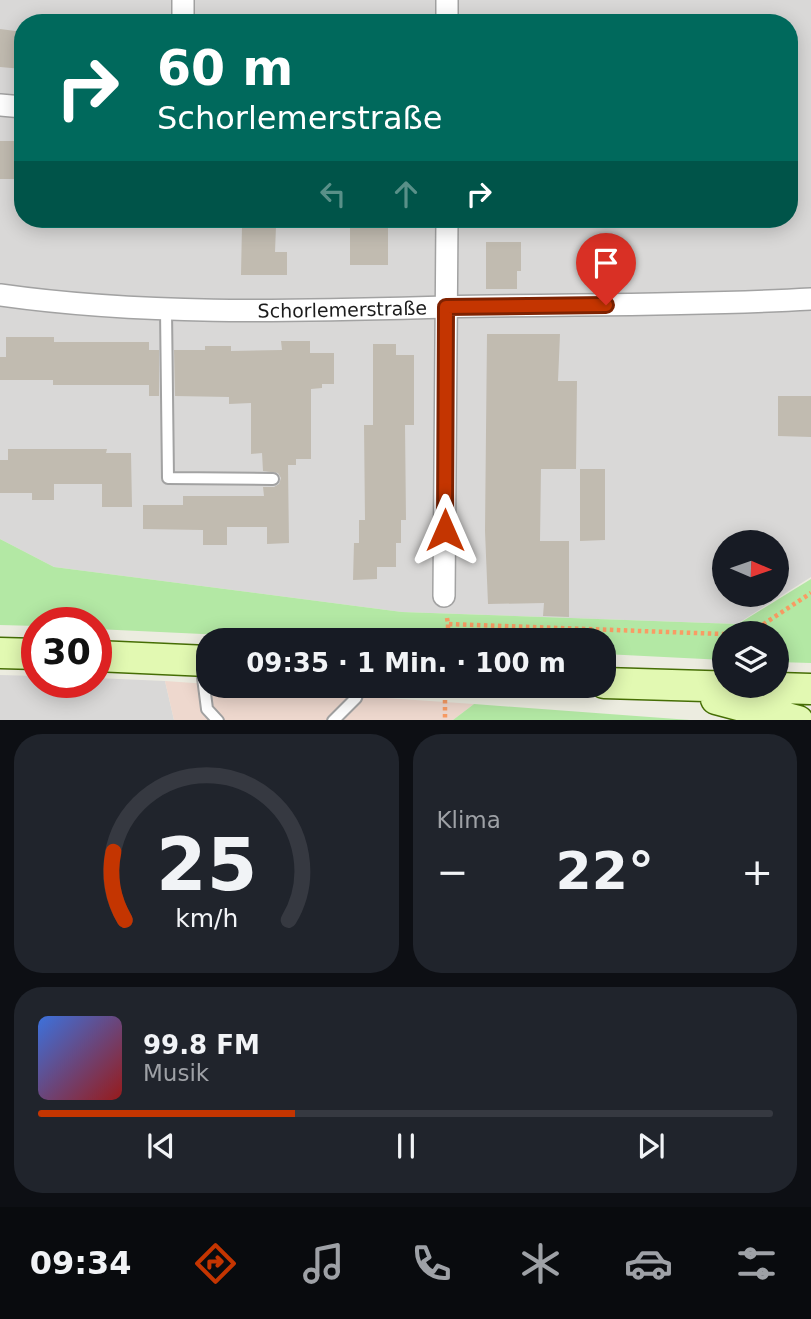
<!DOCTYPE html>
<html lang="de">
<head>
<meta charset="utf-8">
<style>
  :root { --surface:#171b24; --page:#20242c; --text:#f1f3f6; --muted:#9ea1a6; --line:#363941; --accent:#c43501 }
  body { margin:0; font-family:"DejaVu Sans",sans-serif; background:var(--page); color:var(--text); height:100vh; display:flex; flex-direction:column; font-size:26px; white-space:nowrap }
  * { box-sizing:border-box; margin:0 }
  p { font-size:23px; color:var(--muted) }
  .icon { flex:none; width:38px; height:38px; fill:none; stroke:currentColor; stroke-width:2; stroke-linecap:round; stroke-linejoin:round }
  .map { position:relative; height:720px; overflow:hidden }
  .panel { display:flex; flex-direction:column; gap:14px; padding:14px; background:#0d0f14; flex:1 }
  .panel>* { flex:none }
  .banner { position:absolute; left:14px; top:14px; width:784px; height:214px; border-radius:28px; box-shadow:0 4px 18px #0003; background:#00695c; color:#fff; overflow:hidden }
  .needle { width:46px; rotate:92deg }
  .buttons { position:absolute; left:712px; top:530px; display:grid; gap:14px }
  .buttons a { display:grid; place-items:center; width:77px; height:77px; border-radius:50%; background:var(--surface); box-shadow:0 4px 18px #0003; font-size:35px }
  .speed { position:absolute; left:21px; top:607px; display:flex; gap:14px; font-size:35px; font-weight:700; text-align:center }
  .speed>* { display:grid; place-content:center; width:91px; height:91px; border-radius:50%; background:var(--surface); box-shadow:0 4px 18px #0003; line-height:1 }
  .speed .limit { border:10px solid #d22; background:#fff; color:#111 }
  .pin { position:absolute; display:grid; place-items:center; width:60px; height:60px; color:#fff; margin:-72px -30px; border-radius:50% 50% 50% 0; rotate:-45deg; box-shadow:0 0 7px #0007 }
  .pin .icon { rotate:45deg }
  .me { position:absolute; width:77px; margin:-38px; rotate:0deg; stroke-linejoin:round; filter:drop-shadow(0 0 5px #0008) }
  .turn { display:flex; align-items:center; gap:24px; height:147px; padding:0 28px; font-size:32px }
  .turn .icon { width:91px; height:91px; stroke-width:2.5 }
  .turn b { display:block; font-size:49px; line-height:60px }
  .lanes { display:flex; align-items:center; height:66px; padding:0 28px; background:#0003; justify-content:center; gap:35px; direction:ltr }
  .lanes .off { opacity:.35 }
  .big { font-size:52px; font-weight:700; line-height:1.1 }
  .panel .card { flex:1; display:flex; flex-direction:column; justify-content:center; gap:10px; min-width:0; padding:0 24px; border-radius:28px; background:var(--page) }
  .panel .dial { align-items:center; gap:0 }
  .dial svg { height:182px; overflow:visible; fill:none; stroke:var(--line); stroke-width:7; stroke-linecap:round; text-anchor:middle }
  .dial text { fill:var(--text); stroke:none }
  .song { display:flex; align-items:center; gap:21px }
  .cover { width:84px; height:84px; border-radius:10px; background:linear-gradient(135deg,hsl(220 70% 55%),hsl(0 70% 35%)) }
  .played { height:7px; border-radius:4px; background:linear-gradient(90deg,var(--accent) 35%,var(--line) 35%) }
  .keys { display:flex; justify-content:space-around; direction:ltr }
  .heat { display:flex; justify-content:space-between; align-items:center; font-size:38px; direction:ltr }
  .panel .tiles { flex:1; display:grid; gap:14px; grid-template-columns:1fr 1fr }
  .card:last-child { grid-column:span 2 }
  .trip { position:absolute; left:196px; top:628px; width:420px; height:70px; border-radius:28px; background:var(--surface); box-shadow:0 4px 18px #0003; font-weight:700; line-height:70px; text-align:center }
  .menu { display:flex; height:112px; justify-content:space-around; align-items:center; background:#090b0e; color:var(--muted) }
  .menu .icon { width:49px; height:49px }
  .menu .on { color:var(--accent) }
  .menu b { font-size:32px; color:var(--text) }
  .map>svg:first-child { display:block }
  .residential { fill:#d9d8d7; fill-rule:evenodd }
  .commercial { fill:#eed8ce }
  .grass { fill:#b3e8a4 }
  .building { fill:#c1bbb0 }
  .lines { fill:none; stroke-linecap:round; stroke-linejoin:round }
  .service-casing { stroke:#a2a2a2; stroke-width:14 }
  .minor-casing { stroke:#a2a2a2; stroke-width:24 }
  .secondary-casing { stroke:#466e05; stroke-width:33 }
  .path { stroke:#f99c64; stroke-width:4.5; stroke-dasharray:3.5 3.5; stroke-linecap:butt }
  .service { stroke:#fff; stroke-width:10 }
  .minor { stroke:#fff; stroke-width:21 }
  .secondary { stroke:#e2f9b2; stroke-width:30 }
  .route-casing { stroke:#7f2201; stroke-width:18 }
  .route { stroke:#c43501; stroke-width:12 }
  .labels { text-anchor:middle; stroke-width:7; stroke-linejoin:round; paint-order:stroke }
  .street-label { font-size:19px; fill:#1b1b1b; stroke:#fff }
</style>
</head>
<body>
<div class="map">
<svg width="811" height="721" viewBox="0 0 811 721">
  <rect width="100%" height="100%" fill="#ecece0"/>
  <path class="residential" d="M 0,0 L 811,0 L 811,577 L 737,624 L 402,612 L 54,567 L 0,539 ZM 23,23 L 789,23 L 789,219 L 23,219 ZM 724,542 L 777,542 L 777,595 L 724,595 Z
    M 0,675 L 37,676 L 37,682 L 96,682 L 96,678 L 165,681 L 174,720 L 0,720 Z"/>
  <path class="commercial" d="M 165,681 L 208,684 L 208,686 L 474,704 L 453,720 L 174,720 Z"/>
  <path class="grass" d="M 0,539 L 54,567 L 402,612 L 737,624 L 738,633 L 724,634 L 724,660 L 604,654 L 604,640 L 330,640 L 96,629 L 96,623 L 37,623 L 37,626 L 0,625 Z
    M 811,579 L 811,663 L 777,662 L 777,634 L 740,633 L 738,624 Z
    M 474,704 L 690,720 L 453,720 Z"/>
  <path class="building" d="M 0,29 L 23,32 L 23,69 L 0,67 Z
    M 0,141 L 23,141 L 23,179 L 0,179 Z
    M 350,219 L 388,219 L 388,265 L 350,265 Z
    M 242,226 L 276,226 L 275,252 L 287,252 L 287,275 L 241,275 Z
    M 486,242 L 521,242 L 521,271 L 517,271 L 517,289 L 486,289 Z
    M 487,334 L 560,334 L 558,381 L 577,381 L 576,469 L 541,469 L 540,541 L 569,541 L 569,617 L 543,616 L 544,603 L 488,604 L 485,531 Z
    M 6,337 L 54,337 L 54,342 L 149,342 L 149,350 L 159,350 L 159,396 L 149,396 L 149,385 L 53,385 L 53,380 L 0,380 L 0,357 L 6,357 Z
    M 281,341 L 310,341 L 310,353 L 334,353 L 334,384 L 322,384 L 322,388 L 311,389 L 311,459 L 296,459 L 296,465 L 288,465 L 289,543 L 267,544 L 267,527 L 227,527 L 227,545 L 203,545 L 203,530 L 143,529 L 143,505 L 183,505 L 183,496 L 264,496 L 263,487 L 274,487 L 279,484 L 281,478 L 278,473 L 263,471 L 262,453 L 251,454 L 251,403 L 229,404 L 229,397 L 175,396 L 174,350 L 205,350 L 205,346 L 231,346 L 231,351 L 282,350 Z
    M 373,344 L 396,344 L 396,355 L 414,355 L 414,425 L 405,425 L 406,520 L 401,520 L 401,543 L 396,543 L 396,567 L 377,567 L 377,579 L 353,580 L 354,543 L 359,543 L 359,520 L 365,520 L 364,425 L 373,425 Z
    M 778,396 L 811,396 L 811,437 L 778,436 Z
    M 8,449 L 107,449 L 106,453 L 131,453 L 132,507 L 102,507 L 102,484 L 54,484 L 54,500 L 32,500 L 32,493 L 0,493 L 0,460 L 8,460 Z
    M 580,469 L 605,469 L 605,540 L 580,541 Z"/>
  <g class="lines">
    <defs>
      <path id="service" d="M 166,311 L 168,478 L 273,479
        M 201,662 L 207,709 L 218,721
        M 333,721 L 356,698 L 360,686"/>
      <g id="minor">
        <path d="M 447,0 L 447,23"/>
        <path d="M 183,23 L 183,0"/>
        <path d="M 0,105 L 23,107"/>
        <path id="s1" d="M 0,295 C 148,316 296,311 445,307 C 567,304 689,306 811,299"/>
        <path d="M 444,596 L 447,219"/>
      </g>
      <path id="secondary" d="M 0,653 L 37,654
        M 96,656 L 208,661
        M 604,683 L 811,689
        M 716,699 L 798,721"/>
    </defs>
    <use href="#service" class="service-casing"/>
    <use href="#minor" class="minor-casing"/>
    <use href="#secondary" class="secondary-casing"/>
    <path class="path" d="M 447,618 L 448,624 L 724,634
      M 730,634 L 756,629 L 811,593
      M 366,640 L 367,636 L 426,639 L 448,633 L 448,624
      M 445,686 L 445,721"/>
    <use href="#service" class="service"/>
    <use href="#minor" class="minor"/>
    <use href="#secondary" class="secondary"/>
  </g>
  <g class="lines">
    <defs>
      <path id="route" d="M 445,530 L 446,307 L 606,305"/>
    </defs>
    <use href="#route" class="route-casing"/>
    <use href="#route" class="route"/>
  </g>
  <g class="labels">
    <g class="street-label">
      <text dy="7" stroke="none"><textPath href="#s1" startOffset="343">Schorlemerstraße</textPath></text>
    </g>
  </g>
</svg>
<div class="buttons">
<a><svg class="needle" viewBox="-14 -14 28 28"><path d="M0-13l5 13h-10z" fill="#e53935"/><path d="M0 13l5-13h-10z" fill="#9ea1a6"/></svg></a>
<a><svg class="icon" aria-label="layers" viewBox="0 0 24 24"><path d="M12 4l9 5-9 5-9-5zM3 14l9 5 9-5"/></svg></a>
</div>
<div class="speed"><div class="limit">30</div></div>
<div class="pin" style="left:606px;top:305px;background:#d93025"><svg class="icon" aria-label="arrive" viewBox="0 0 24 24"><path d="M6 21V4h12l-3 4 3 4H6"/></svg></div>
<svg class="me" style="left:445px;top:530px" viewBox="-20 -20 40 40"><path d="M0-17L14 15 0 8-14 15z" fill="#c43501" stroke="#fff" stroke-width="4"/></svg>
<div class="trip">09:35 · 1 Min. · 100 m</div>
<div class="banner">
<div class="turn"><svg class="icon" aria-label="right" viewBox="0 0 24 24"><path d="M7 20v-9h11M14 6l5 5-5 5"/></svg><div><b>60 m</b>Schorlemerstraße</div></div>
<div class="lanes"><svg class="icon off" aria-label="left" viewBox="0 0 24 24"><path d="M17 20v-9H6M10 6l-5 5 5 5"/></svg><svg class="icon off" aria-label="ahead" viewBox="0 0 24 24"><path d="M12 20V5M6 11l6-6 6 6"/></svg><svg class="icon" aria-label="right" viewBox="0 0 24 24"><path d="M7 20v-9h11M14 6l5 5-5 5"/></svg></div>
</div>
</div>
<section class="panel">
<div class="tiles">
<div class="card dial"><svg viewBox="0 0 100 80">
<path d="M14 69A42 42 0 1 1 86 69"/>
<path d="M14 69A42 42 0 0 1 9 39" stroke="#c43501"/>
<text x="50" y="56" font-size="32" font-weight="700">25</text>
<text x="50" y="72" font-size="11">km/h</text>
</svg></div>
<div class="card"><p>Klima</p>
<div class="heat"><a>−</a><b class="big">22°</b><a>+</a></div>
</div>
<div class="card">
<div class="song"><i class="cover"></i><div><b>99.8 FM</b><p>Musik</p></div></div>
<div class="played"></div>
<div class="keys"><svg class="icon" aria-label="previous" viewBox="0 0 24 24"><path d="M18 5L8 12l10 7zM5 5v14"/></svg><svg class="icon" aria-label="pause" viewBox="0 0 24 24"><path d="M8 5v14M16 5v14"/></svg><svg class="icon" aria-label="next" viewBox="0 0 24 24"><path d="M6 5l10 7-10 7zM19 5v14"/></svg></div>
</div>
</div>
</section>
<nav class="menu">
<b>09:34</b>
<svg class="icon on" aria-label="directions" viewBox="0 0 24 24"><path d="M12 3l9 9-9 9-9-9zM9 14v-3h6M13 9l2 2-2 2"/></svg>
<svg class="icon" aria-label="music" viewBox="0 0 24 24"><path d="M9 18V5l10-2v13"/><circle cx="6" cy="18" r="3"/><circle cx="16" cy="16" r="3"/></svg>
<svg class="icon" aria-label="phone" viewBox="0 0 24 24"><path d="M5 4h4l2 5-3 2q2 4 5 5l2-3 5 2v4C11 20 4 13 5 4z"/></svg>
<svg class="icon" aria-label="climate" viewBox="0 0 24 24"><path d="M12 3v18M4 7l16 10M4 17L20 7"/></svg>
<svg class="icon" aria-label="car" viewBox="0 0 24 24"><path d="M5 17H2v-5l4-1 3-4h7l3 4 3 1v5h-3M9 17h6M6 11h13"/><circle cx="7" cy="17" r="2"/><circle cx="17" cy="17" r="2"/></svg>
<svg class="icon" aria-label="filters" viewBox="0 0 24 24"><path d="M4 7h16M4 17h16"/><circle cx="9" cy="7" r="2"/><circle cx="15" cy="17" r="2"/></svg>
</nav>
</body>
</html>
